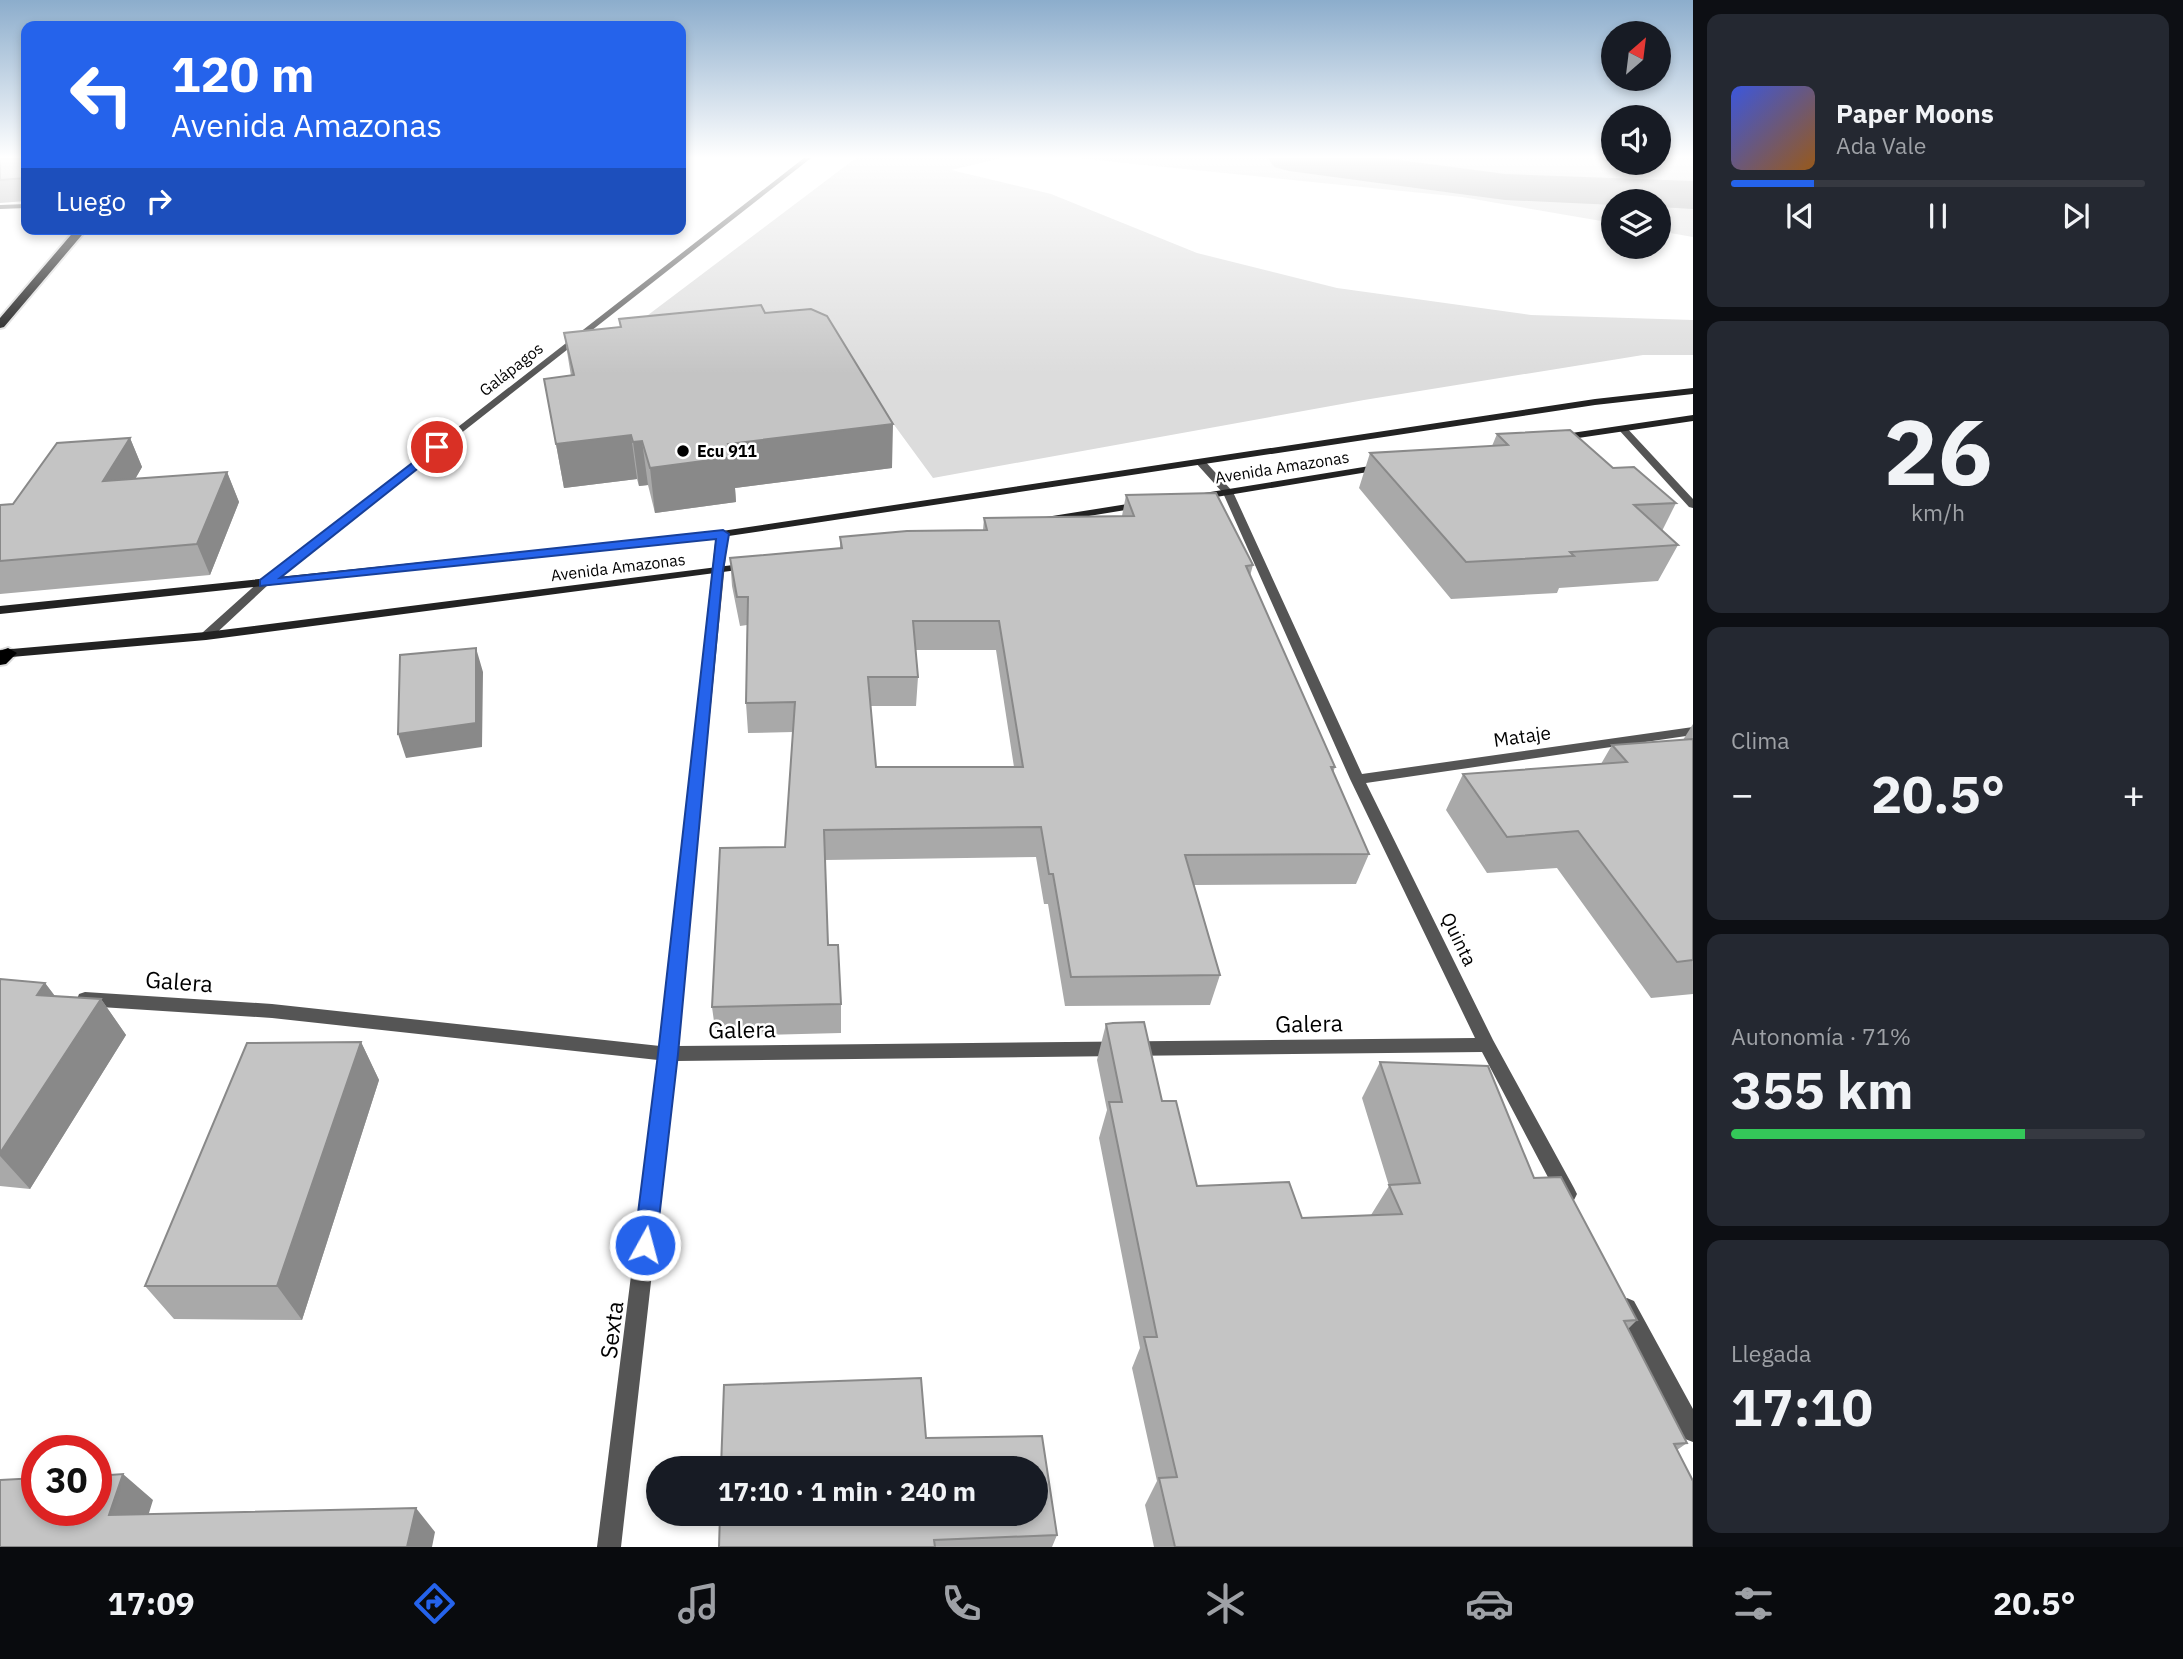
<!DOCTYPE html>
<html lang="es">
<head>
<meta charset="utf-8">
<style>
  :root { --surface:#171b24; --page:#242831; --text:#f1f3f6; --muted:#9ea1a6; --line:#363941; --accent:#2563eb }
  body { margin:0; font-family:"IBM Plex Sans",sans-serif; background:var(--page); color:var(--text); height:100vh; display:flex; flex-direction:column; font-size:26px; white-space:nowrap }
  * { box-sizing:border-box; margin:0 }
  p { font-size:23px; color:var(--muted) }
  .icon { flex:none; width:38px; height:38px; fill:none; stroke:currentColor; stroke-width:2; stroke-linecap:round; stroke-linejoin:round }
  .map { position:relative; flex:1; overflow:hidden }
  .details { display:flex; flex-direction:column; gap:14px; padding:14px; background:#0d0f14; width:490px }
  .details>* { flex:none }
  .hud { position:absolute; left:21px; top:21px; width:665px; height:214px; border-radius:14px; box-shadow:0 4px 10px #0003; background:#2563eb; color:#fff; overflow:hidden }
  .needle { width:46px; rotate:28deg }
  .fabs { position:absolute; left:1601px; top:21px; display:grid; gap:14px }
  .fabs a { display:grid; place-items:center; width:70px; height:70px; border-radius:50%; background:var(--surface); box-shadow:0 4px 10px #0003; font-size:35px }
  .speed { position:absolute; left:21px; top:1435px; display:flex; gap:14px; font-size:35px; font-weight:700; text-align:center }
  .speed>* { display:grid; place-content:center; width:91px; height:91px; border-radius:50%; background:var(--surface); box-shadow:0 4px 10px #0003; line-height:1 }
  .speed .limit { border:10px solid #d22; background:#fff; color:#111 }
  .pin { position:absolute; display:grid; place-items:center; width:60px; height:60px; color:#fff; margin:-30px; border:4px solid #fff; border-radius:50%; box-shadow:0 2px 7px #0007 }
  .me { position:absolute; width:77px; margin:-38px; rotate:7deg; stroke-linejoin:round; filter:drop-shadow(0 0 5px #0008) }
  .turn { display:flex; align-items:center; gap:24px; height:147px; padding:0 35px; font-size:32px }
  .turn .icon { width:91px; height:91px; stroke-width:2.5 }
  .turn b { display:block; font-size:49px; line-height:60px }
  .then { display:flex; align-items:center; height:66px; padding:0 35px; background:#0003; gap:14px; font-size:26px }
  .big { font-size:52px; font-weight:800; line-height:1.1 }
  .details .widget { flex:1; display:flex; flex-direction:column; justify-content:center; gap:10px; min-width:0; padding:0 24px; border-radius:14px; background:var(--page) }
  .details .dial { align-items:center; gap:0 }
  .dial b { font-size:91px; line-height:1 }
  .song { display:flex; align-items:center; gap:21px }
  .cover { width:84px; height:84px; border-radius:10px; background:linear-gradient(135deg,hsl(230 70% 55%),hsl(30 70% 35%)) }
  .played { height:7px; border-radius:4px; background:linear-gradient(90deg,var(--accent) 20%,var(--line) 20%) }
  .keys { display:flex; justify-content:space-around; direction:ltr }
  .heat { display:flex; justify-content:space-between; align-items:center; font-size:38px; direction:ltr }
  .charge { height:10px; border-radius:5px; background:linear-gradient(90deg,#34c759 71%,var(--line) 0) }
  .trip { position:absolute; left:646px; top:1456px; width:402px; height:70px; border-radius:35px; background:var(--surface); box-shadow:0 4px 10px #0003; font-weight:800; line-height:70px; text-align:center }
  .tabs { display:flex; height:112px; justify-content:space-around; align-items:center; background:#090b0e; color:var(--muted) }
  .tabs .icon { width:49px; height:49px }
  .tabs .current { color:var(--accent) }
  .tabs b { font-size:32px; color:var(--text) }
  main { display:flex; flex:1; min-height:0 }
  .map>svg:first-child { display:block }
  .green { fill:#dcdcdc }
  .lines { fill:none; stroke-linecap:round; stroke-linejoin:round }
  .river { fill:#a3a3a3; fill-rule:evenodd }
  .trunk-casing { stroke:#dbdbdb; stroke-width:4 }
  .minor { fill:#555; fill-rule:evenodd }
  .tertiary { fill:#555; fill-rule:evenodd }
  .secondary { fill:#222; fill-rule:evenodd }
  .trunk { fill:#000; fill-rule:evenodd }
  .wall { fill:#a9a9a9; fill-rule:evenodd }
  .shaded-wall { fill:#898989 }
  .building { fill:#c4c4c4; stroke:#898989; stroke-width:2; fill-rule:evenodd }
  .route { fill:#2563eb; stroke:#184099; stroke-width:2 }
  .poi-dot { fill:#000; stroke:#fff; stroke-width:2.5 }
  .labels { text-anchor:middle; stroke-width:5; stroke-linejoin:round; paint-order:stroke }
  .far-street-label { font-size:16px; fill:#000; stroke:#fff }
  .far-poi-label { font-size:16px; font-weight:bold; fill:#000; stroke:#fff; text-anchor:start }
  .street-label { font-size:19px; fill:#000; stroke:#fff }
  .near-street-label { font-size:23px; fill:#000; stroke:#fff }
</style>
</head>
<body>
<main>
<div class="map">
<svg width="1693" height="1547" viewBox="0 0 1693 1547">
  <rect width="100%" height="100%" fill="#fff"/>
  <path class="green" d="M 856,158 L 1002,158 L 951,170 L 1051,194 L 1197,253 L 1337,288 L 1531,315 L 1693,320 L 1693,355 L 1643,355 L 1364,400 L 933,478 L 840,351 L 599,352 Z
    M 1075,158 L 1613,158 L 1614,163 L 1659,163 L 1659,158 L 1693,158 L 1693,237 L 1659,231 L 1659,201 L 1614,201 L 1613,223 L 1462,197 Z"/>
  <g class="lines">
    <path class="river" d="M 1268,158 L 1385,158 L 1505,174 L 1693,181 L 1693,209 L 1659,207 L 1659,201 L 1614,201 L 1614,205 L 1505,200 L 1289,171 L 1274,167 Z"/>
    <defs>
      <path id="trunk" d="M 76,229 L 87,229 L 4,327 L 0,328 L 0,318 Z
        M 8,648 L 17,653 L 6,664 L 0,665 L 0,651 Z"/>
    </defs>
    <use href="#trunk" class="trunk-casing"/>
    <path class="minor" d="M 26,204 L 26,208 L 0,209 L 0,205 Z
      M 1619,426 L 1625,426 L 1693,499 L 1693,508 L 1689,507 L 1619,430 Z
      M 1200,459 L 1204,460 L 1233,492 L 1362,774 L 1693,727 L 1693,735 L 1366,783 L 1493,1040 L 1574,1188 L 1577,1194 L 1574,1200 L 1567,1203 L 1560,1200 L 1482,1052 L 676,1061 L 621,1547 L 597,1547 L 658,1060 L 272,1018 L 85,1006 L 79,1004 L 77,999 L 79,994 L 85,992 L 272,1004 L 660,1046 L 716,534 L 722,531 L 728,534 L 677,1046 L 1475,1038 L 1350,779 L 1223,493 L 1195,462 Z
      M 1627,1298 L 1634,1301 L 1693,1409 L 1693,1442 L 1685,1439 L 1620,1315 L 1617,1308 L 1620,1301 Z"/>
    <path class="tertiary" d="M 804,158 L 811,158 L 268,585 L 210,639 L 202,639 L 200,636 L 202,633 L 260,581 Z"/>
    <path class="secondary" d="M 1693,388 L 1693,394 L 1595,405 L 722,537 L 0,614 L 0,606 L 722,531 L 1595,399 Z
      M 1693,415 L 1693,421 L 1558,441 L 1553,438 L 1558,435 Z
      M 1382,464 L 1386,465 L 1386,469 L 1198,500 L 1193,497 L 1198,494 Z
      M 1140,502 L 1144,503 L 1144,507 L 1046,523 L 1041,520 L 1046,517 Z
      M 749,563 L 755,566 L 753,568 L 206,640 L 0,658 L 0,650 L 206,632 Z"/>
    <use href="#trunk" class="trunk"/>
  </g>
  <path class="wall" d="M 0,158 L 26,158 L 26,201 L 0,203 Z
    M 765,313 L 892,468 L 735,488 L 736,502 L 655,513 L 648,485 L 639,486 L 637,479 L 564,488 L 544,379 L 571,376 L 564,333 L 620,327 L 619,319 Z
    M 1497,434 L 1613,468 L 1676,503 L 1662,531 L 1678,545 L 1658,581 L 1559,588 L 1557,593 L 1451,599 L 1359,488 L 1370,453 L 1492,446 Z
    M 130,438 L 142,467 L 135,479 L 227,472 L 239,502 L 210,575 L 0,594 L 0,505 L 13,504 Z
    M 1126,495 L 1253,565 L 1250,576 L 1335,767 L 1333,773 L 1369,854 L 1356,884 L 1194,885 L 1220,975 L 1210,1005 L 1065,1006 L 1048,904 L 1044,904 L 1036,857 L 825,860 L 828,945 L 841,1004 L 841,1033 L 716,1036 L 712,1007 L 785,847 L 793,732 L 748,733 L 746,703 L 747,625 L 740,626 L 732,586 L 730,558 L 840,548 L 840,537 L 983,530 L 984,518 L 1122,516 ZM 916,650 L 996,650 L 1014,767 L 876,767 L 870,706 L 916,706 L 918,677 Z
    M 1693,724 L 1693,994 L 1651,998 L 1557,868 L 1487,873 L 1446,810 L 1463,774 L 1601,764 L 1612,745 L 1683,740 Z
    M 0,979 L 45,983 L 55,996 L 101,999 L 126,1035 L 30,1189 L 0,1186 Z
    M 1106,1024 L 1162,1101 L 1197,1186 L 1302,1218 L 1371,1215 L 1389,1186 L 1362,1098 L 1380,1062 L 1534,1178 L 1637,1320 L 1628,1329 L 1687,1443 L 1677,1450 L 1693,1547 L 1154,1547 L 1145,1505 L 1157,1481 L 1132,1368 L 1140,1348 L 1099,1138 L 1107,1110 L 1097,1060 Z
    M 361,1042 L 379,1080 L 302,1320 L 174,1319 L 145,1286 Z
    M 926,1438 L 1057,1535 L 1052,1547 L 719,1547 Z"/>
  <path class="shaded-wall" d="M 893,424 L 892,468 L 735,488 L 736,502 L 655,513 L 650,468 L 728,444 Z
    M 631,435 L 637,479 L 564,488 L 556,444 Z
    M 130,438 L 142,467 L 117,511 L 103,481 Z
    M 642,441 L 648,485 L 639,486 L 633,442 Z
    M 227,472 L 239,502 L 210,575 L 197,544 Z
    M 476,648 L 483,672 L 482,747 L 406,758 L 398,734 Z
    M 45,983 L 72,1019 L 37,995 Z
    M 101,999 L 126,1035 L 30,1189 L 0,1156 L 0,1153 Z
    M 361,1042 L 379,1080 L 302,1320 L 277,1286 Z
    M 123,1474 L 153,1500 L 141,1539 L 109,1515 Z
    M 416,1508 L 435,1532 L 432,1547 L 407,1547 Z"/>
  <path class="building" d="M 0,158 L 26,158 L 26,178 L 0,180 Z
    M 761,305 L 765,313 L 811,309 L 827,316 L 893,424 L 728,444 L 733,457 L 650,468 L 642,441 L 633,442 L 631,435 L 556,444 L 544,379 L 574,375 L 564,333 L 621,327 L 619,319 Z
    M 1570,430 L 1613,468 L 1634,467 L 1676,503 L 1634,505 L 1678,545 L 1570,552 L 1574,556 L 1466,562 L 1370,453 L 1508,445 L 1497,434 Z
    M 130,438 L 103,481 L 227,472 L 197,544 L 0,561 L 0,505 L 13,504 L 57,443 Z
    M 1216,493 L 1253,565 L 1246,566 L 1335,767 L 1331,767 L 1369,854 L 1185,855 L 1220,975 L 1071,977 L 1053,874 L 1049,874 L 1041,827 L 824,830 L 828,945 L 838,945 L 841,1004 L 712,1007 L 720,848 L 785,847 L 795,702 L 746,703 L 748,597 L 737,597 L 730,558 L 842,548 L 840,537 L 907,531 L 987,530 L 984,518 L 1134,516 L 1126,495 ZM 913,621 L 999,621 L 1023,767 L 876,767 L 868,677 L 918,677 Z
    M 476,648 L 476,723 L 398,734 L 400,655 Z
    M 1693,739 L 1693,960 L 1677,962 L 1578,831 L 1507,837 L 1463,774 L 1627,762 L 1612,745 Z
    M 0,979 L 45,983 L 37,995 L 101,999 L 0,1153 Z
    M 1144,1022 L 1162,1101 L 1176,1101 L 1197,1186 L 1289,1182 L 1302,1218 L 1402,1214 L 1389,1185 L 1420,1183 L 1380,1062 L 1488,1066 L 1534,1178 L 1561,1177 L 1637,1320 L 1624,1321 L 1687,1443 L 1674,1444 L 1693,1481 L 1693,1547 L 1175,1547 L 1159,1478 L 1177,1477 L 1144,1337 L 1157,1337 L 1109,1102 L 1122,1102 L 1106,1024 L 1113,1023 Z
    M 361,1042 L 277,1286 L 145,1286 L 247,1043 Z
    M 921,1378 L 926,1438 L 1042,1436 L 1057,1535 L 934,1540 L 935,1547 L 719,1547 L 720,1514 L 1036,1514 L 1036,1468 L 721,1468 L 724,1385 Z
    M 123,1474 L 109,1515 L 416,1508 L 407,1547 L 0,1547 L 0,1480 L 37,1478 L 37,1510 L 96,1510 L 96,1476 Z"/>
  <linearGradient id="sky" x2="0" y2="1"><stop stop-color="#8cadcc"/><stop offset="0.42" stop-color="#fff"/><stop offset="1" stop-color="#fff" stop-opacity="0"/></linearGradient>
  <rect width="1693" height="374" fill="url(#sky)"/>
  <path class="route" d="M 437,444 L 443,447 L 441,450 L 280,578 L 723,530 L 729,534 L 723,570 L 678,1054 L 656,1245 L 653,1253 L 645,1256 L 637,1253 L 634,1245 L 658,1054 L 716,539 L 260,586 L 260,580 Z"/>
  <circle class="poi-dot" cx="683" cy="451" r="7"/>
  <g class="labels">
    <g class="far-street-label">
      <text transform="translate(511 369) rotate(-38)" y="6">Galápagos</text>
      <text transform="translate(1282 467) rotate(-9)" y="6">Avenida Amazonas</text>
      <text transform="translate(618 567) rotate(-7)" y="6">Avenida Amazonas</text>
    </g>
    <g class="far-poi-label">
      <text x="697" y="457">Ecu 911</text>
    </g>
    <g class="street-label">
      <text transform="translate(1522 736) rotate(-8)" y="7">Mataje</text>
      <text transform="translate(1459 939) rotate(64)" y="7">Quinta</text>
    </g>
    <g class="near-street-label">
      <text transform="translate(179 982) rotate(4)" y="8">Galera</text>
      <text transform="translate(1309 1024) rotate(-1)" y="8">Galera</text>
      <text transform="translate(742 1030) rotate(-1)" y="8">Galera</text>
      <text transform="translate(612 1330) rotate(-83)" y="8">Sexta</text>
    </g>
  </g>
</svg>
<div class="fabs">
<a><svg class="needle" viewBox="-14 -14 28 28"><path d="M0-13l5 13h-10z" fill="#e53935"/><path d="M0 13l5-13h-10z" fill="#9ea1a6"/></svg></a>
<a><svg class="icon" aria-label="sound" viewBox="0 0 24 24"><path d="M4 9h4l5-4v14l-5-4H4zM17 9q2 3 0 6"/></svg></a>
<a><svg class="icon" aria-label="layers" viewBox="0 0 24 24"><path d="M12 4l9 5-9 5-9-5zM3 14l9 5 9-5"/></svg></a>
</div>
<div class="speed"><div class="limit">30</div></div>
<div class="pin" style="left:437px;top:447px;background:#d93025"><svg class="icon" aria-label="arrive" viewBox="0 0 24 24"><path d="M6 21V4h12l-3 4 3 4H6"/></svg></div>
<svg class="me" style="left:645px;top:1245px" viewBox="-20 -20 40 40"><circle r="17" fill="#2563eb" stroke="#fff" stroke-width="3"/><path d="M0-11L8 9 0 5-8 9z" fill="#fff"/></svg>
<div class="trip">17:10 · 1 min · 240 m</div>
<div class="hud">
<div class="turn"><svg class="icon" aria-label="left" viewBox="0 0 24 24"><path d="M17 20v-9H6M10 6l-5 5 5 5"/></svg><div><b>120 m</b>Avenida Amazonas</div></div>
<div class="then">Luego<svg class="icon" aria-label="right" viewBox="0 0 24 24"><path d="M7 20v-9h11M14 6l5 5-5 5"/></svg></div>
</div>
</div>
<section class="details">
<div class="widget">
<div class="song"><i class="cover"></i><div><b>Paper Moons</b><p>Ada Vale</p></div></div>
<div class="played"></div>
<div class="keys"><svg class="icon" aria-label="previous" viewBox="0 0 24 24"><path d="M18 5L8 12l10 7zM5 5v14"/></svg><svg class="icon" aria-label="pause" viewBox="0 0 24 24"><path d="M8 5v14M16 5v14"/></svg><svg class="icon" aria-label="next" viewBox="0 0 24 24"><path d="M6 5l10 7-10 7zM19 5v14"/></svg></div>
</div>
<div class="widget dial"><b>26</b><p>km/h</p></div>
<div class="widget"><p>Clima</p>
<div class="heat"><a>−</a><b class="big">20.5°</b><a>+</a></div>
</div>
<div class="widget"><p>Autonomía · 71%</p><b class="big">355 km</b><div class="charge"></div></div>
<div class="widget"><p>Llegada</p><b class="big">17:10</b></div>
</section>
</main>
<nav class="tabs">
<b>17:09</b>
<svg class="icon current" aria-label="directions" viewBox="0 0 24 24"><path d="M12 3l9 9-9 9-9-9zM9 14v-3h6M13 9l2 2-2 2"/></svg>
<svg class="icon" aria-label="music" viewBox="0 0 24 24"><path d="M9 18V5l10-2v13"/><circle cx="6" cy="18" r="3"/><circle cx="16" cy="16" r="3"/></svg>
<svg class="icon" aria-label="phone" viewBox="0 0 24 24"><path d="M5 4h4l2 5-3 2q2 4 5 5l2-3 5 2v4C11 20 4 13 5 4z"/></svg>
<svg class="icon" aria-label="climate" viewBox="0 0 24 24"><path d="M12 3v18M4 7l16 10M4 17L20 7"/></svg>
<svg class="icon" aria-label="car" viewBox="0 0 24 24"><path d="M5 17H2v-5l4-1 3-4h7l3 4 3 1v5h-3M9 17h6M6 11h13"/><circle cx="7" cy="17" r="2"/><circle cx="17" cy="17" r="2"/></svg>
<svg class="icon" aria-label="filters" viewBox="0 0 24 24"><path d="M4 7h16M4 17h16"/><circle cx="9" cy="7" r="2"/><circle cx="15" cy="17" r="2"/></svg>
<b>20.5°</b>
</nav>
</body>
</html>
